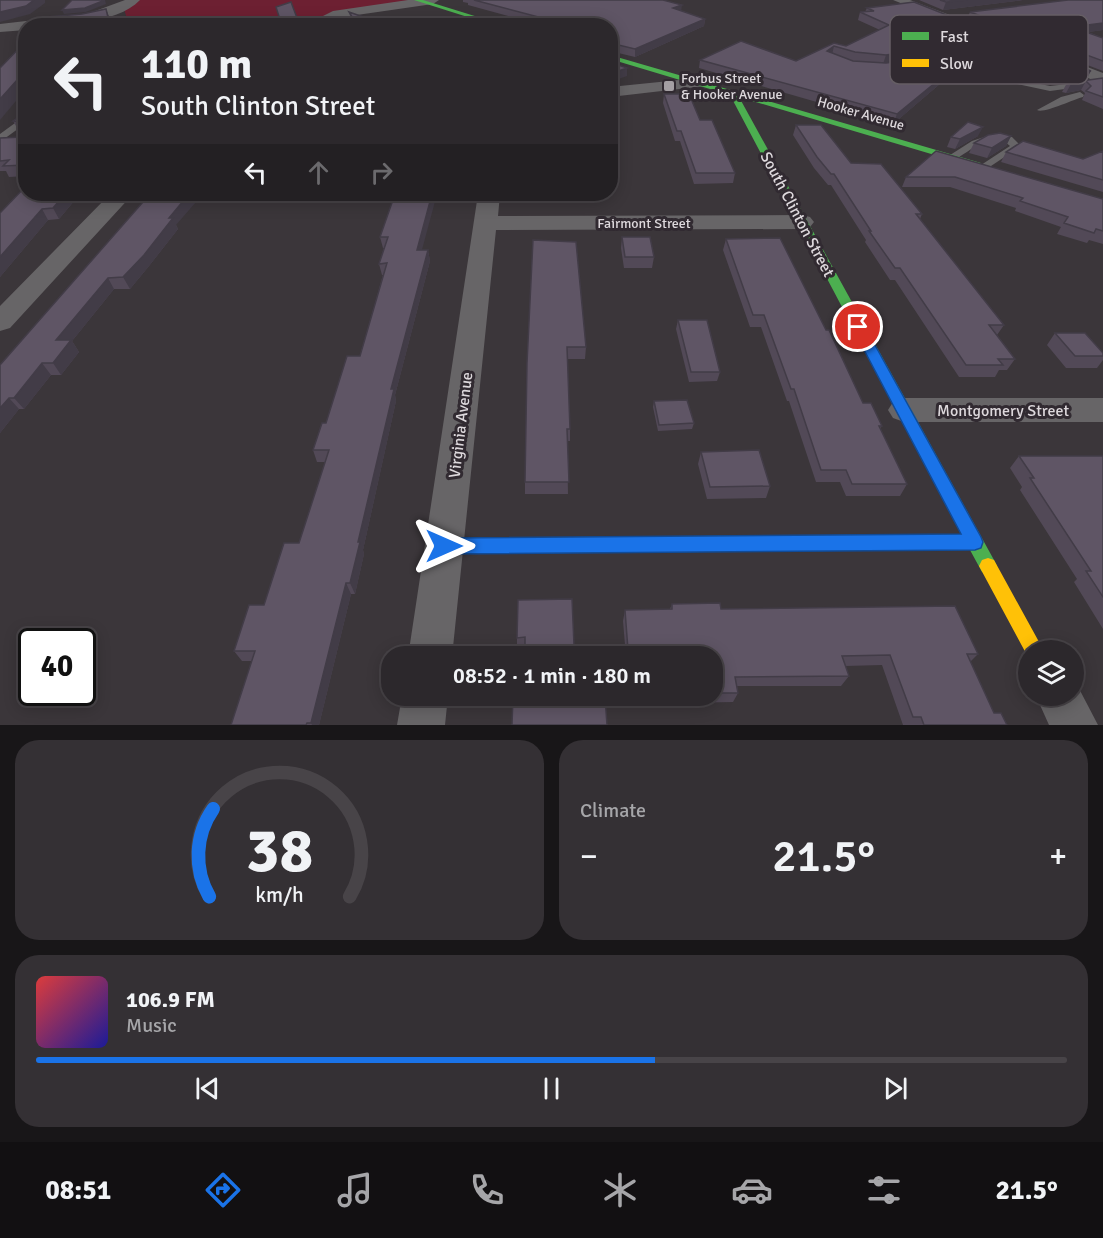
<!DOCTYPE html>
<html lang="en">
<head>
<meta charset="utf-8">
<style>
  :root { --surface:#2c282c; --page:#343034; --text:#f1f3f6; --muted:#a6a6a9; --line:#484448; --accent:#1a73e8 }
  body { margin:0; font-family:Signika,sans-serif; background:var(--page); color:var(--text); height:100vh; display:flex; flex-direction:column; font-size:22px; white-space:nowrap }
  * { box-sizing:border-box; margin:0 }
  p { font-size:20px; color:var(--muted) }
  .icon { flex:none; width:33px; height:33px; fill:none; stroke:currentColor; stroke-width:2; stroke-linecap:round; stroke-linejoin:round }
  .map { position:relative; height:725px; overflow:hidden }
  .drawer { display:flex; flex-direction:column; gap:15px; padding:15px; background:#181618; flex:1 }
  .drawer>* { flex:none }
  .top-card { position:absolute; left:18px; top:18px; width:600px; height:183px; border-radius:24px; box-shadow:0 3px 15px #0003,0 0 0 2px var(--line); background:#2c282c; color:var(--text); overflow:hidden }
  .controls { position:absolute; left:1018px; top:640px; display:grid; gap:12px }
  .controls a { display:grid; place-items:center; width:66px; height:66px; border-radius:50%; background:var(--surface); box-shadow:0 3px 15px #0003,0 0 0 2px var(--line); font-size:30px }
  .speed { position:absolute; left:18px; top:628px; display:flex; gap:12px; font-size:30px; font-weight:700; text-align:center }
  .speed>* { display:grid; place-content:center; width:78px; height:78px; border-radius:50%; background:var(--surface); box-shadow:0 3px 15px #0003,0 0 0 2px var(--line); line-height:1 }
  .speed .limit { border:3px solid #111; border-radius:9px; background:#fff; color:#111 }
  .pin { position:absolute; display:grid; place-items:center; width:51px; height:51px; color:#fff; margin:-26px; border:3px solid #fff; border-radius:50%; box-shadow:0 2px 6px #0007 }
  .me { position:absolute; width:66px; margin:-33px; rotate:90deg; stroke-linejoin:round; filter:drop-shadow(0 0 4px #0008) }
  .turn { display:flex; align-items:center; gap:21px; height:126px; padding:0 24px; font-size:27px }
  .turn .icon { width:78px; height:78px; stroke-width:2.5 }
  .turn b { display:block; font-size:42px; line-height:51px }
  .lanes { display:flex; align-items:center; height:57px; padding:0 24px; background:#0003; justify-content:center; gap:30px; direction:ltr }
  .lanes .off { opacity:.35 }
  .big { font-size:45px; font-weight:600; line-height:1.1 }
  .drawer .card { flex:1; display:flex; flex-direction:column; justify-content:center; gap:9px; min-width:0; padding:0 21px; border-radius:24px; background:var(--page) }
  .drawer .dial { align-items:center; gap:0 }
  .dial svg { height:156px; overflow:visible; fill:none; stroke:var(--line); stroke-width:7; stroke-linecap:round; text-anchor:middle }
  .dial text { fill:var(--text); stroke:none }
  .song { display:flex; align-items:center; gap:18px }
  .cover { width:72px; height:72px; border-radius:9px; background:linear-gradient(135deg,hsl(0 70% 55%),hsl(240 70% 35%)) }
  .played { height:6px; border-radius:3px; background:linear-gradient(90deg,var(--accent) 60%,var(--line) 60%) }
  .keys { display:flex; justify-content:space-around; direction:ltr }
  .heat { display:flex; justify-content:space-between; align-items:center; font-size:33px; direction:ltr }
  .drawer .tiles { flex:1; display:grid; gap:15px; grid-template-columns:1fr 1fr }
  .card:last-child { grid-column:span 2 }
  .trip { position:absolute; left:381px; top:646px; width:342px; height:60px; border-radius:24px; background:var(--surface); box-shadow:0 3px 15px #0003,0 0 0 2px var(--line); font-weight:600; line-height:60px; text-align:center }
  .dock { display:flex; height:96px; justify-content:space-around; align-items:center; background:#121012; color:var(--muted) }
  .dock .icon { width:42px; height:42px }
  .dock .on { color:var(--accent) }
  .dock b { font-size:27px; color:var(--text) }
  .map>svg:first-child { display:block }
  .green { fill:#6d2032 }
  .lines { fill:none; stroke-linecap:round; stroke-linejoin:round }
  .lane { fill:#676567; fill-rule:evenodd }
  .street { fill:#676567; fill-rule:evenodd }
  .fast { fill:#4caf50; fill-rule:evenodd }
  .slow { fill:#ffc107; fill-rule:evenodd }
  .wall { fill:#524957 }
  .shaded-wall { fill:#423c47 }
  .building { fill:#5f5565; stroke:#423c47; stroke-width:1.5 }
  .route { fill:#1a73e8; stroke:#114b97; stroke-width:1.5 }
  .poi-dot { fill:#a49fa3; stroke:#312a31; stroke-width:2 }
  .labels { text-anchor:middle; stroke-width:6; stroke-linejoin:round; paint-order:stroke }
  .far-poi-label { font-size:14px; fill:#ddd8dc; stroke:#312a31; text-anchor:start }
  .far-street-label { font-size:14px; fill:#ddd8dc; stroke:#312a31 }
  .street-label { font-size:16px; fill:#ddd8dc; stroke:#312a31 }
  .key { fill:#312a31; stroke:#655e64; stroke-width:1.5 }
  .key-label { font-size:16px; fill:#ddd8dc }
</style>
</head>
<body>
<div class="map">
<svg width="1103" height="725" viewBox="0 0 1103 725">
  <rect width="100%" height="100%" fill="#3b363a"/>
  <path class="green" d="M 134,0 L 417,0 L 333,15 L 326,24 L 315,26 L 129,25 L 123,6 Z"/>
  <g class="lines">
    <path class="lane" d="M 1016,79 L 1050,86 L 1103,80 L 1103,84 L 1050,91 L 1013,83 L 1012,81 Z
      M 1080,92 L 1084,95 L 1083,97 C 1072,100 1043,114 1037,110 L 1061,97 Z
      M 26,115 L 26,123 L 0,142 L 0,134 Z
      M 993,134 L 1012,137 L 1021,146 L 985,170 L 980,167 L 981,165 L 1010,146 C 994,130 971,150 956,159 L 947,157 L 972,141 Z"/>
    <path class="street" d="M 125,0 L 140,0 C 116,25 58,26 26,26 L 26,30 L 0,32 L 0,24 L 87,14 Z
      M 408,0 L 439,0 L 433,4 L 336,18 L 331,21 L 333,26 L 319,26 L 317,19 L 333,11 Z
      M 893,0 L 910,0 L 1103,73 L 1103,84 Z
      M 699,78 L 705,80 L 707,83 L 705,86 L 610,97 L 610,87 Z
      M 110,194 L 133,194 L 10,328 L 0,331 L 0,306 Z
      M 478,194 L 500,194 L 498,216 L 802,215 L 810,217 L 814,222 L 810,227 L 802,229 L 496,230 L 452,657 L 408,657 Z
      M 904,398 L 1103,398 L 1103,422 L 904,422 L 893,418 L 888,410 L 893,402 Z
      M 1074,679 L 1098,725 L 1049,725 L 1036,696 L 1074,696 Z
      M 402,696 L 448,696 L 445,725 L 397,725 Z"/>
    <path class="fast" d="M 414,0 L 423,0 L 507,26 L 496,26 Z
      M 610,55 L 981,163 L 981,167 L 975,167 L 739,97 L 994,560 L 997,566 L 994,572 L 988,574 L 982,572 L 970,550 L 444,554 L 438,551 L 435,546 L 438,541 L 444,538 L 962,534 L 730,95 L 610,59 Z"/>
    <path class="slow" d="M 988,558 L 994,560 L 1044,651 L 1029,651 L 1029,659 L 979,566 L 982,560 Z"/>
  </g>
  <path class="wall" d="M 463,0 L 663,0 L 681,11 L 705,19 L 704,26 L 635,57 L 610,51 L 610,26 L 544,26 L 468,5 L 468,3 L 463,2 Z
    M 919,0 L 1023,0 L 943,10 Z
    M 867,8 L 1001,46 L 885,63 L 1022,44 L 1086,80 L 1050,84 L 999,67 L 966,82 L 948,77 L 893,124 L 699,68 L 700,60 L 796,61 L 834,43 L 846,46 L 880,30 L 858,20 L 860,12 L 865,12 Z
    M 349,12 L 389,26 L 352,24 Z
    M 970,12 L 1103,30 L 1088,32 L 1103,38 L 1103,71 L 967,19 Z
    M 1103,78 L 1103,109 L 1082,100 L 1085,93 L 1081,90 L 1066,93 L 1062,92 L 1067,83 Z
    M 664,94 L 700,120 L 735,173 L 733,183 L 694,184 L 680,141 L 675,141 L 663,103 Z
    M 26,105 L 26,176 L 9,177 L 6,171 L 0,171 L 0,138 L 22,137 L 22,131 L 19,131 L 13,121 L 22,115 Z
    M 796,125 L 851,163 L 922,214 L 920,219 L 1004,325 L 997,335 L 1015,359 L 1007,370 L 999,370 L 995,377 L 959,377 L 895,280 L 890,280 L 865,242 L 866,240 L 831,185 L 828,185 L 814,168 L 793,135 Z
    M 978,136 L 955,149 L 947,147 L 951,137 Z
    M 1011,136 L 1006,146 L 987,158 L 969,153 L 974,143 Z
    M 936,151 L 1103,199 L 1103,244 L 1089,240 L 1087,243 L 1057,234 L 1061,227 L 1015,211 L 1016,208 L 950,187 L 902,187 L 906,177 Z
    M 1103,151 L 1103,192 L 1001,162 L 1006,152 L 1083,159 Z
    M 26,194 L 80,194 L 59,219 L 48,220 L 0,277 L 0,213 Z
    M 150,194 L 176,225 L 178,229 L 149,266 L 130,289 L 114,289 L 72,341 L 79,352 L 61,375 L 51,375 L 24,409 L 19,409 L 0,433 L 0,365 Z
    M 395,194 L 422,250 L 428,250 L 430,261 L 395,395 L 396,401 L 363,550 L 364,554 L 355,594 L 351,594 L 319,725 L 231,725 L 252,661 L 242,661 L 234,651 L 264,605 L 299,543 L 325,462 L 317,462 L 313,450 L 360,356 L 383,275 L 382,275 L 379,264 L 384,248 L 383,248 L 380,237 Z
    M 532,194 L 568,194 L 567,202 L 532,202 Z
    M 622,237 L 654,257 L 652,268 L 624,268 L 621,248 Z
    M 726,239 L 826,330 L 863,403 L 882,426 L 880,429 L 907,484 L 900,496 L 846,496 L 840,482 L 816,482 L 789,401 L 787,401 L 761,327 L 750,327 L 723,250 Z
    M 533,240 L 586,347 L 585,359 L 567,359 L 570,429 L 570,441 L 567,441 L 568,494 L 525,494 L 525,482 Z
    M 678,320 L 720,372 L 717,381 L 689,382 L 676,329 Z
    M 1055,333 L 1103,353 L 1103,360 L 1097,368 L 1066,368 L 1047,345 Z
    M 654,401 L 694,423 L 692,429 L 658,431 L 653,407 Z
    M 701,452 L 770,486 L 766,498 L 707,499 L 698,464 Z
    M 1019,456 L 1103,456 L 1103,629 L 1074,582 L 1077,579 L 1020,490 L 1022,487 L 1010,468 Z
    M 518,600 L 574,645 L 573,655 L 526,656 L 525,647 L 517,649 L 517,638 Z
    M 672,604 L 721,609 L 978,654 L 970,662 L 994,713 L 1007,725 L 903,725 L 882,665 L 845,666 L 849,676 L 841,686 L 737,686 L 738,693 L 733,702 L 681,703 L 680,696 L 712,696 L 712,657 L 626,657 L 623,621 L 625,610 L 670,609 Z"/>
  <path class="shaded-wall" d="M 34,0 L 45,0 L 45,3 L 30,14 L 0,22 L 0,12 Z
    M 105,0 L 106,4 L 86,12 L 64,14 L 62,10 Z
    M 967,0 L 1023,0 L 943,10 L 946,2 Z
    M 682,5 L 681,12 L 673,8 Z
    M 106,9 L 110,19 L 112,26 L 110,26 Z
    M 705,19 L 704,26 L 635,57 L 635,49 Z
    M 1103,23 L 1103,30 L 1068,35 L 1072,27 Z
    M 1005,38 L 1001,46 L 883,64 L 886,55 Z
    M 834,46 L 832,55 L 827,51 Z
    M 615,58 L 614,66 L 610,67 L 610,60 Z
    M 1003,59 L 999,67 L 966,82 L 970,73 Z
    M 627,68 L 627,76 L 610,82 L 610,74 Z
    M 952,69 L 948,77 L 893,124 L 897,114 Z
    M 26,70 L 26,89 L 0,120 L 0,99 Z
    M 1091,71 L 1086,80 L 1050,84 L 1055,75 Z
    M 1086,81 L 1081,90 L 1066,93 L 1071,84 Z
    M 983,127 L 978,136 L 955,149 L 960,139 Z
    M 1011,136 L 1006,146 L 987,158 L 992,148 Z
    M 65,194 L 80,194 L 59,219 L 53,208 Z
    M 189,194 L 203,194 L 176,225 L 178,229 L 149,266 L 130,289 L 123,277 L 169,218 Z
    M 432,194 L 437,194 L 419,261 L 417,250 Z
    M 42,209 L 48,220 L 0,277 L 0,257 Z
    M 428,250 L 430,261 L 395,395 L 396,401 L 363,550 L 364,554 L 355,594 L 350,583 L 358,542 L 391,389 Z
    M 108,278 L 114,289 L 72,341 L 79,352 L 61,375 L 53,363 L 56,340 Z
    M 42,363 L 51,375 L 24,409 L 14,398 Z
    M 9,398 L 19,409 L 0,433 L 0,408 Z
    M 346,583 L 351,594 L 319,725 L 312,725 L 311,723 Z"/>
  <path class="building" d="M 0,0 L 34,0 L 26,6 L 0,12 Z
    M 72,0 L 105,0 L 85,8 L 62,10 Z
    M 474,0 L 663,0 L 682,5 L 673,8 L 705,19 L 635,49 L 610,43 L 610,26 L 554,26 L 561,23 Z
    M 940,0 L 967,0 L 946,2 Z
    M 1068,0 L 1103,0 L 1103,23 L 1072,27 L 1103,38 L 1103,61 L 970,12 Z
    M 291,2 L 300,26 L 282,26 L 276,7 Z
    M 914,2 L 1005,38 L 886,55 L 855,52 L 834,46 L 827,51 L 853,61 L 886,63 L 1022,44 L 1091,71 L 1055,75 L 1003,59 L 970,73 L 952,69 L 897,114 L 700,60 L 741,41 L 796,61 L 834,43 L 846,46 L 889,25 L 860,12 L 874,11 L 867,8 Z
    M 106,9 L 110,26 L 40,26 L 47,17 L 82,14 Z
    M 349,12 L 389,26 L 351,26 L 350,25 L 356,23 Z
    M 26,41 L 26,70 L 0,99 L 0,68 Z
    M 610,62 L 627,68 L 610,74 Z
    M 1103,78 L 1103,97 L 1086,91 L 1091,86 L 1086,81 L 1071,84 L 1067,83 Z
    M 664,94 L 689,94 L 700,120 L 712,120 L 735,173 L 696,173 L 681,131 L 677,131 Z
    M 24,105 L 26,105 L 26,165 L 3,166 L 9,160 L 0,161 L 0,138 L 22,137 L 22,122 L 13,121 L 22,115 Z
    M 968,122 L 983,127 L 960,139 L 951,137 Z
    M 796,125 L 821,125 L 851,163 L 881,164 L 922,214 L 916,214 L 1004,325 L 989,325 L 1015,359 L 998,359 L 1003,365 L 966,365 L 900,268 L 895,268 L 869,231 L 871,231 L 834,174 L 831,174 L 817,157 Z
    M 1000,133 L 1011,136 L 992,148 L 974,143 L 988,135 Z
    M 1023,141 L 1083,159 L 1103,151 L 1103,180 L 1006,152 Z
    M 936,151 L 1103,199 L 1103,231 L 1096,229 L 1094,233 L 1064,223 L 1068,217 L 1020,201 L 1023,198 L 955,177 L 906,177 Z
    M 26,186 L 26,194 L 65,194 L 53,208 L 42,209 L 0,257 L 0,213 Z
    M 150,194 L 189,194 L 169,218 L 173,218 L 144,255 L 123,277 L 108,278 L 56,340 L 71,340 L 53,363 L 42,363 L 14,398 L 9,398 L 0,408 L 0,365 Z
    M 395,194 L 432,194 L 417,250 L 428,250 L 391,389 L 394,389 L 358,542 L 360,542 L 350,583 L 346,583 L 311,723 L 307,723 L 306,725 L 231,725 L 255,651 L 234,651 L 249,605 L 264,605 L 284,543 L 299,543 L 329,450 L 313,450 L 322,423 L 326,423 L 347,356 L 360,356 L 387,263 L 379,264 L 388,237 L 380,237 Z
    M 622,237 L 650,237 L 654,257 L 625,257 Z
    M 780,238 L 826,330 L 829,330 L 863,403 L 871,403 L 882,426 L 879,426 L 907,484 L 852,484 L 846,470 L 821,470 L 794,389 L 791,389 L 764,315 L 753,315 L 726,239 Z
    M 533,240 L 576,242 L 586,347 L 567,347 L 570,429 L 567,429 L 569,482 L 525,482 L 527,363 Z
    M 678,320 L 707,320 L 720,372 L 691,372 Z
    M 1055,333 L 1085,333 L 1103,353 L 1103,356 L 1075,356 Z
    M 687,400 L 694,423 L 659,425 L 654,401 Z
    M 759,450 L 770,486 L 710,487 L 701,452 Z
    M 1019,456 L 1103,456 L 1103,597 L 1086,571 L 1091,571 L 1030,478 L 1034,478 Z
    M 572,599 L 574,645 L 525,646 L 525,637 L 517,638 L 518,600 Z
    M 720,603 L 721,609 L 955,606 L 978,654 L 967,654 L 994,713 L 1001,713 L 1007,725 L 924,725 L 921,717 L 913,717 L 890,655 L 842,656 L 849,676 L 735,677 L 738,693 L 712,693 L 712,657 L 679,657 L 678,649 L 628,650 L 625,610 L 672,609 L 672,604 Z
    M 513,696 L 605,696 L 607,725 L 512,725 Z"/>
  <path class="route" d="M 858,322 L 865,327 L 981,537 L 983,542 L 981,548 L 975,550 L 444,554 L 438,551 L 435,546 L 438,540 L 444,538 L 961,534 L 852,327 Z"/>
  <rect class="poi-dot" x="663" y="80" width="12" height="12" rx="3"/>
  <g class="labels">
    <g class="far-poi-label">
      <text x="681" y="83">Forbus Street<tspan x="681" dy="16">&amp; Hooker Avenue</tspan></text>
    </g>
    <g class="far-street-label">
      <text transform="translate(861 113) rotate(16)" y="5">Hooker Avenue</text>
      <text x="644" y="228">Fairmont Street</text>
    </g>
    <g class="street-label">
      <text transform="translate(798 214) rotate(62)" y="6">South Clinton Street</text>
      <text x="1003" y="416">Montgomery Street</text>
      <text transform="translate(460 425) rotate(-83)" y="6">Virginia Avenue</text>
    </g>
  </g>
  <rect x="890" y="15" width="198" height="69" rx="9" class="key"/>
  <rect x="902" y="32" width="27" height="8" fill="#4caf50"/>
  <rect x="902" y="59" width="27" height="8" fill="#ffc107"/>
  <g class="key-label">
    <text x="940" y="42">Fast</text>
    <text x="940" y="69">Slow</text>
  </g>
</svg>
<div class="controls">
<a><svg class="icon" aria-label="layers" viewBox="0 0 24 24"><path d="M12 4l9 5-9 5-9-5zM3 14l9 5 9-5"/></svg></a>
</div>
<div class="speed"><div class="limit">40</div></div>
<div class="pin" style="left:858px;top:327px;background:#d93025"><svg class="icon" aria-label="arrive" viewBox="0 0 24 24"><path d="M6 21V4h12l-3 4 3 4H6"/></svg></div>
<svg class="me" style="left:444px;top:546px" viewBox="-20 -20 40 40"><path d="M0-17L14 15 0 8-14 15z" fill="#1a73e8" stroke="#fff" stroke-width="4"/></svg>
<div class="trip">08:52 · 1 min · 180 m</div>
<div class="top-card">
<div class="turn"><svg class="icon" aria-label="left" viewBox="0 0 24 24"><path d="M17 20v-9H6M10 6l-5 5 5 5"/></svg><div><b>110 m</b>South Clinton Street</div></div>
<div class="lanes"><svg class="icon" aria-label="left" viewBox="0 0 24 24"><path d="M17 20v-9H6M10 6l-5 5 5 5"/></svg><svg class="icon off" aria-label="ahead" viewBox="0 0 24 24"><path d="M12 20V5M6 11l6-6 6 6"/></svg><svg class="icon off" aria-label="right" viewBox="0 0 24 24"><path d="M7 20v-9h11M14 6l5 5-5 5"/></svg></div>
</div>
</div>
<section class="drawer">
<div class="tiles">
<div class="card dial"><svg viewBox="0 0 100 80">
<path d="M14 69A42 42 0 1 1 86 69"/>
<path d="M14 69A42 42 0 0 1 16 24" stroke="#1a73e8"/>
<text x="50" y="56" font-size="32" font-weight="700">38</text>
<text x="50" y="72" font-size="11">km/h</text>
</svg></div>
<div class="card"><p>Climate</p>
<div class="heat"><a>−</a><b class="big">21.5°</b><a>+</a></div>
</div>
<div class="card">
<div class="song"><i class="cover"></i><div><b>106.9 FM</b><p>Music</p></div></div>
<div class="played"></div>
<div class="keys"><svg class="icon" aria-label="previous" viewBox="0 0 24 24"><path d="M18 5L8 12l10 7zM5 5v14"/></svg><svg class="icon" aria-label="pause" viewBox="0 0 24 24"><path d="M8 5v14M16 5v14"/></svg><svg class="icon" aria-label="next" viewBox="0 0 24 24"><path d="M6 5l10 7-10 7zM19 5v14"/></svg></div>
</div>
</div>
</section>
<nav class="dock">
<b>08:51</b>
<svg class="icon on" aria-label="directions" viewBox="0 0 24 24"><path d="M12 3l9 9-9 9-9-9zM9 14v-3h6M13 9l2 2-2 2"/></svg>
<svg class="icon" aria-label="music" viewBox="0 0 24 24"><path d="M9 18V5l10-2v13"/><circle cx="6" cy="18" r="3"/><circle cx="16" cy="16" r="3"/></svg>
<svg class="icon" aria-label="phone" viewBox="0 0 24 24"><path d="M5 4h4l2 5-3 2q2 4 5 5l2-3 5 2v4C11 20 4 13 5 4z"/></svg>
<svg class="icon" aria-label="climate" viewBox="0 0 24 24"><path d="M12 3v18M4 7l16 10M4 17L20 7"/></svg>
<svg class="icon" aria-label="car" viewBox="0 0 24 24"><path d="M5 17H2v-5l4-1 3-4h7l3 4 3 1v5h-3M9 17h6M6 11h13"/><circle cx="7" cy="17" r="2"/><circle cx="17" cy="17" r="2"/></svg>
<svg class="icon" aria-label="filters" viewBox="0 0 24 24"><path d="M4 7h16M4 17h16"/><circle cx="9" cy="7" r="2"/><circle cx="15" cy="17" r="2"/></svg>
<b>21.5°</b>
</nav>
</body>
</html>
